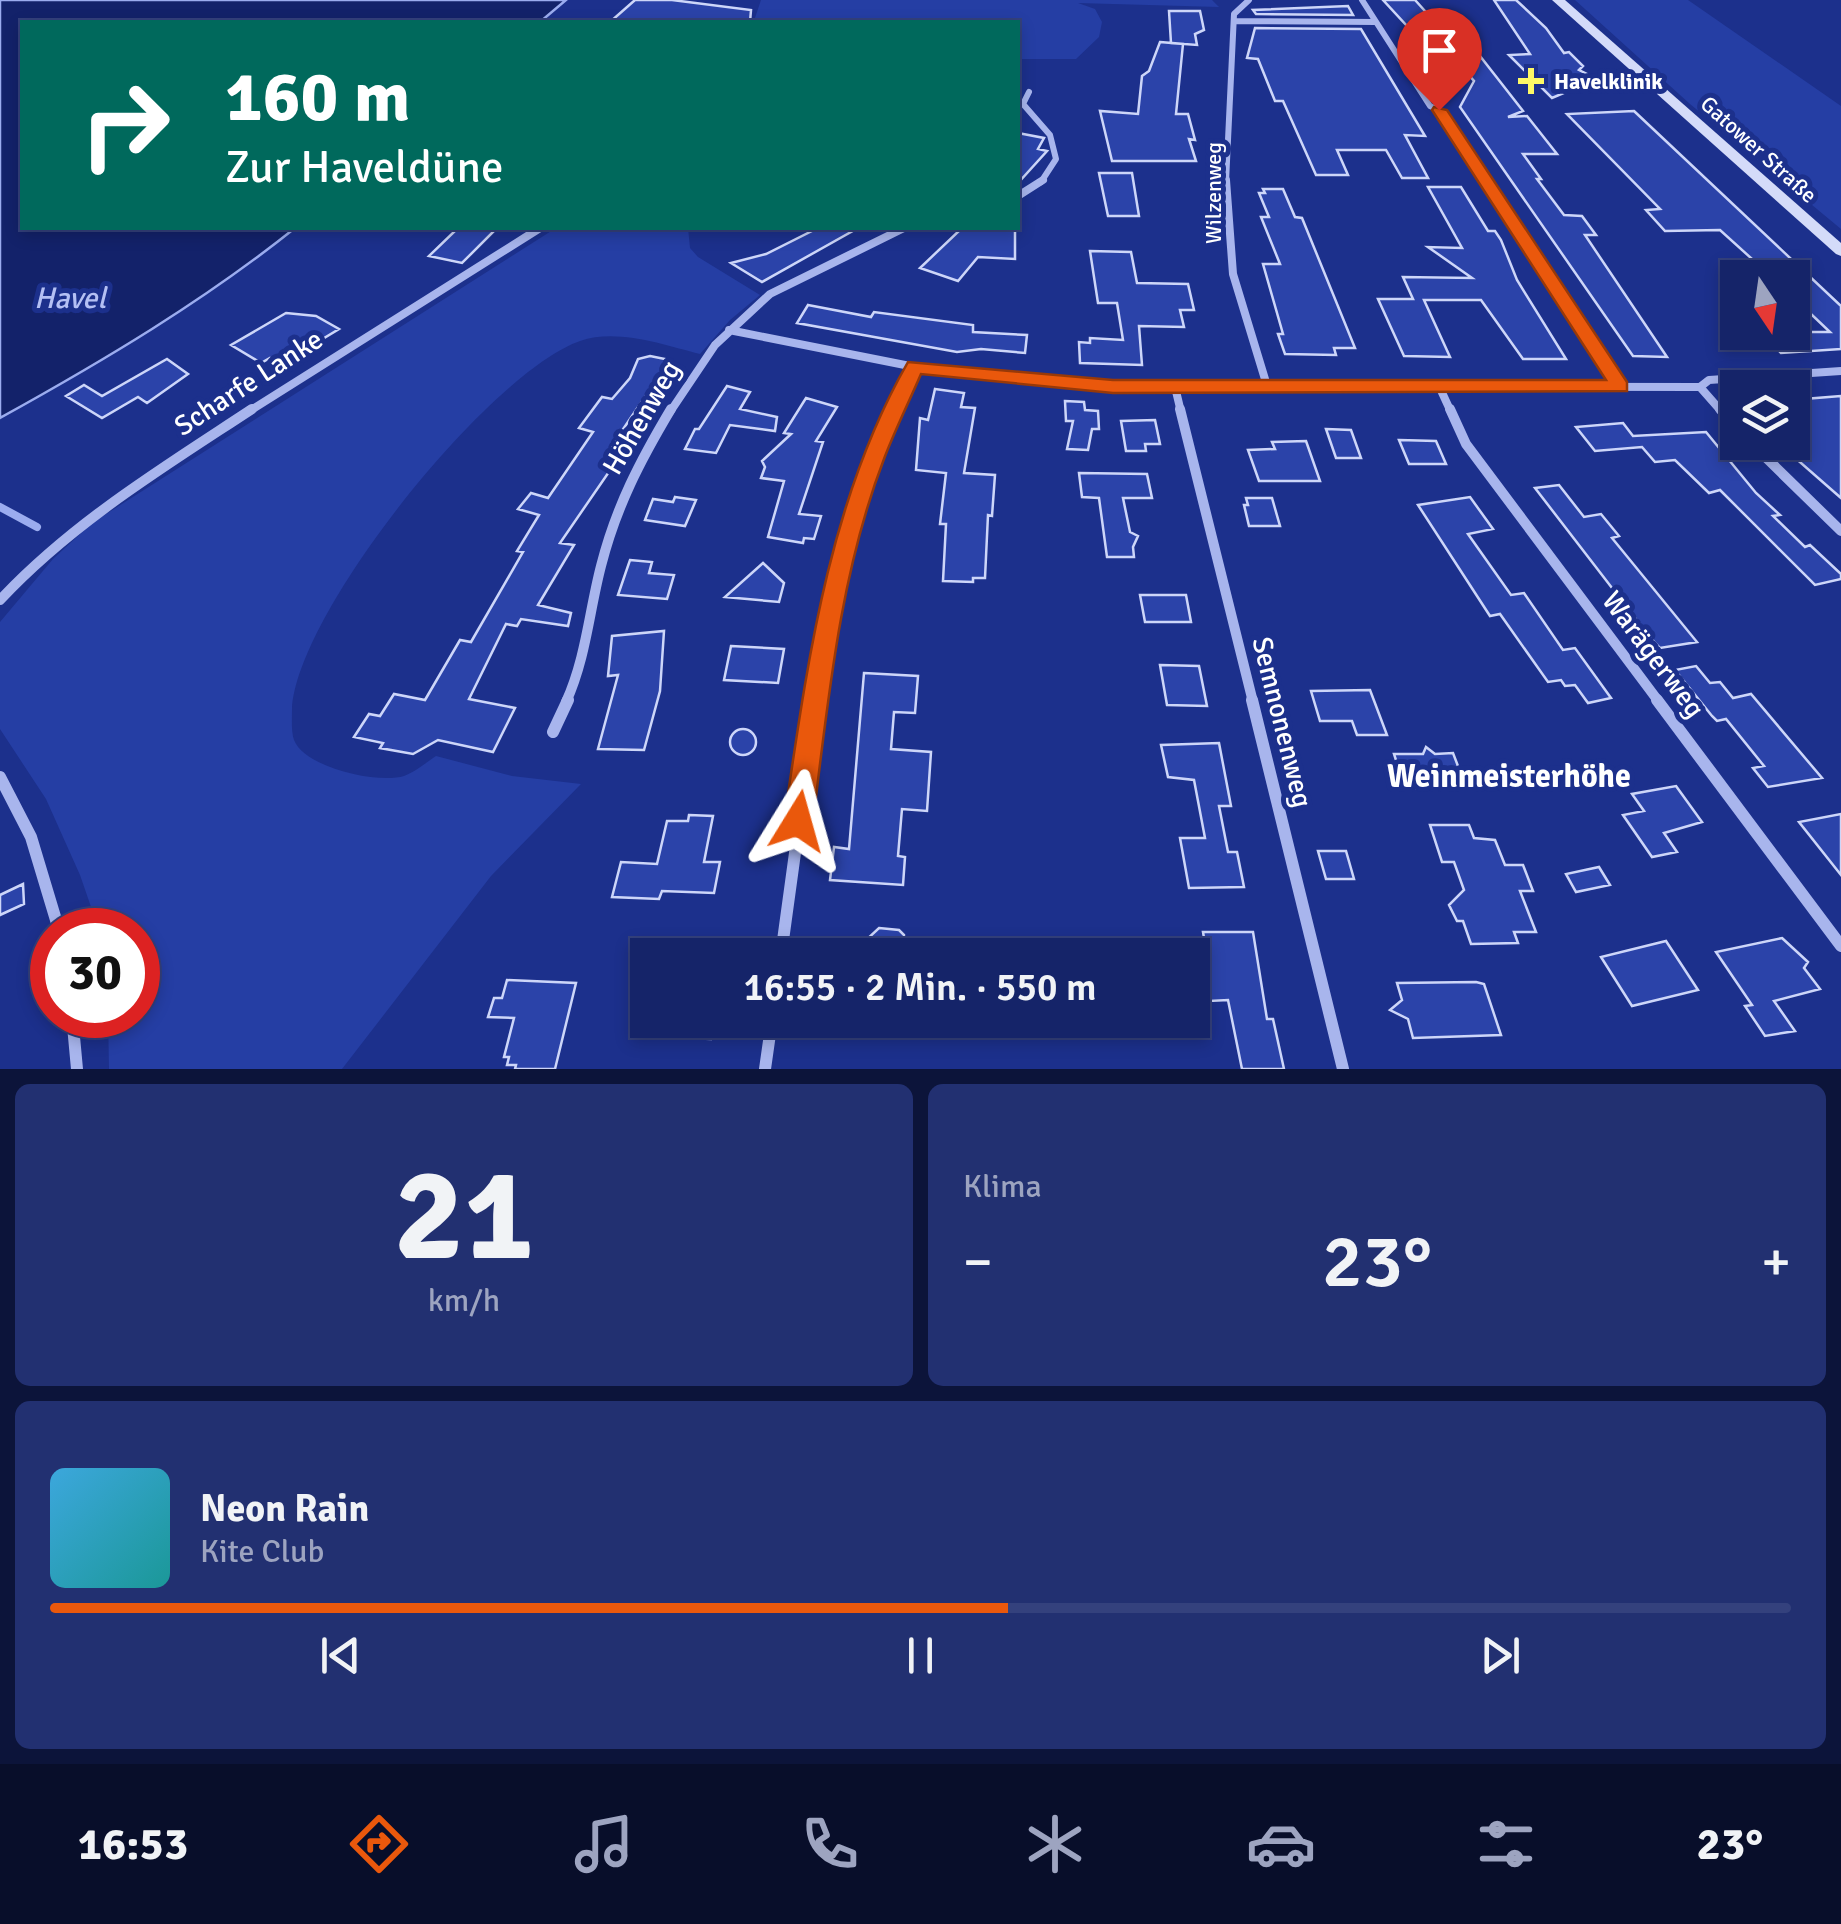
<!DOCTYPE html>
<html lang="de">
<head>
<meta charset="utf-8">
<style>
  :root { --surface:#152469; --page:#223071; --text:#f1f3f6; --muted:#9da4c0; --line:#34417d; --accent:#ea580c }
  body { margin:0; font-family:Signika,sans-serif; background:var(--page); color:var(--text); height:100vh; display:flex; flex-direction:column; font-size:38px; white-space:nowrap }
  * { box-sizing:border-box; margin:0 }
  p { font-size:32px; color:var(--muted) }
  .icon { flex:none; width:55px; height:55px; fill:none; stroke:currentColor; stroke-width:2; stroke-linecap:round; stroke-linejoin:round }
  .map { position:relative; height:1069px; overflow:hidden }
  .details { display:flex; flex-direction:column; gap:15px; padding:15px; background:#0c143a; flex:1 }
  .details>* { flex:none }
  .top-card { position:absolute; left:20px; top:20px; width:1000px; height:210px; border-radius:0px; box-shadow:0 5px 15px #0003,0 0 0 2px var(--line); background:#00695c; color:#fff; overflow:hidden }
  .needle { width:65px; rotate:167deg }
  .tools { position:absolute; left:1720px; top:260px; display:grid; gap:20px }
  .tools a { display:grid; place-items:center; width:90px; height:90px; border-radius:0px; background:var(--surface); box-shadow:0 5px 15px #0003,0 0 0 2px var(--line); font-size:50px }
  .speed { position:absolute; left:30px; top:908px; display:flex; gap:20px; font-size:50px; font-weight:700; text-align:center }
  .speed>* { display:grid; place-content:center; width:130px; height:130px; border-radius:50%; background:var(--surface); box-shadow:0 5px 15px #0003,0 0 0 2px var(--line); line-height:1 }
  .speed .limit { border:15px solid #d22; background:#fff; color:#111 }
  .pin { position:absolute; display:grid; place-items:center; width:85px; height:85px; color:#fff; margin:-102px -42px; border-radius:50% 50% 50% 0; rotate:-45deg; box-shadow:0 0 10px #0007 }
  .pin .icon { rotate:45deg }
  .me { position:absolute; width:110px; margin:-55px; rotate:8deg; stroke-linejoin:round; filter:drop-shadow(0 0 8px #0008) }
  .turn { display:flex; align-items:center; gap:35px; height:210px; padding:0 40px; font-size:45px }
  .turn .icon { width:130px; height:130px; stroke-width:2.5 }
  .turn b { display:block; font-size:70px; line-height:85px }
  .big { font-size:75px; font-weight:600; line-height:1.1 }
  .details .widget { flex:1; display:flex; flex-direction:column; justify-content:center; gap:15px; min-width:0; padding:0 35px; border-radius:15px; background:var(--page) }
  .details .dial { align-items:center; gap:0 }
  .dial b { font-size:130px; line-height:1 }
  .song { display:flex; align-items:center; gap:30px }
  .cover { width:120px; height:120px; border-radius:15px; background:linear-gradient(135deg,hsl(200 70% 55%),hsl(180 70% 35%)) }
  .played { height:10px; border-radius:5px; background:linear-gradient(90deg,var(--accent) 55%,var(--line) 55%) }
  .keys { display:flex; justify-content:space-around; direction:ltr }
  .heat { display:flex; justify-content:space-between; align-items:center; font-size:55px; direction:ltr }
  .details .tiles { flex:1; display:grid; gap:15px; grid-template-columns:1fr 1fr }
  .widget:last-child { grid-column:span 2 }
  .trip { position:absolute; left:630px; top:938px; width:580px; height:100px; border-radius:0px; background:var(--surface); box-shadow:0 5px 15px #0003,0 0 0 2px var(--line); font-weight:600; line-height:100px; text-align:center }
  .menu { display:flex; height:160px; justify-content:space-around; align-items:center; background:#080e2a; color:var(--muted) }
  .menu .icon { width:70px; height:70px }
  .menu .on { color:var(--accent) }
  .menu b { font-size:45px; color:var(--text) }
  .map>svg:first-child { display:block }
  .green { fill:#253ea4 }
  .water { fill:#13226a; stroke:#9bacef; stroke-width:2.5 }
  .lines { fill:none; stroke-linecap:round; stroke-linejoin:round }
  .stream { stroke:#9bacef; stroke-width:8 }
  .building { fill:#2b43a9; stroke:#cdd6f9; stroke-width:2.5 }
  .street-far3 { stroke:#a8b5ed; stroke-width:6 }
  .street-far2 { stroke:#a8b5ed; stroke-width:8 }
  .street-far1 { stroke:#a8b5ed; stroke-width:10 }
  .street { stroke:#a8b5ed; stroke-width:12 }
  .secondary { fill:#d4dbf9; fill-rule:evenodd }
  .route { fill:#ea580c; stroke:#983908; stroke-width:2.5 }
  .poi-dot { fill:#fdf866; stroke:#1c308c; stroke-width:4 }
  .labels { text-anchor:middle; stroke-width:10; stroke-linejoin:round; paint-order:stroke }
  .far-poi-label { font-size:22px; font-weight:bold; fill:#fff; stroke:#1c308c; text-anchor:start }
  .far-street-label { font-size:22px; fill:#fff; stroke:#1c308c }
  .street-label { font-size:28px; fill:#fff; stroke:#1c308c }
  .water-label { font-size:30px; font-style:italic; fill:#b4c0f4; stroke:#1c308c }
  .quarter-label { font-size:32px; font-weight:bold; fill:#fff; stroke:#1c308c }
</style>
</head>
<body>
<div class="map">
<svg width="1841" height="1069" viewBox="0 0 1841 1069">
  <rect width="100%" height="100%" fill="#1c308c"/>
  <path class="green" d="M 761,0 L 1212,0 L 1219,7 L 1078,3 L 1095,9 L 1102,22 L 1099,37 L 1076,59 L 1018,59 L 1018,22 L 754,21 Z
    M 1575,0 L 1688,0 L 1841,106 L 1841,229 L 1690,104 Z
    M 556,228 L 688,228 L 690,248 L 698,257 L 760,295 L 730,320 L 700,354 C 664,345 617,328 580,341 C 489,373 297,612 292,709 C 292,719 291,731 294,740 C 305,768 378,784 404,776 C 415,772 427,762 436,756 L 512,776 L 581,784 L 491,876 L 342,1069 L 109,1069 L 108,1015 L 138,1015 L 138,930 L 99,930 L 80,875 L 46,799 L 0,729 L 0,622 L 53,559 L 92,523 Z"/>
  <path class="water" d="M 0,0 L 566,0 L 540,22 L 22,22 L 22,228 L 295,228 C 204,301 103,361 0,418 Z"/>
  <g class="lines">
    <path class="stream" d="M 0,507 L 37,527"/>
  </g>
  <path class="building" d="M 635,0 L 672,0 L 751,10 L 750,22 L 610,22 Z
    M 1383,0 L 1415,0 L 1462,52 L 1432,53 Z
    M 1494,0 L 1516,0 L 1546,28 L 1564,53 L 1569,52 L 1583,66 L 1579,70 L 1597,79 L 1552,98 L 1509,55 L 1530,54 Z
    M 1348,6 L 1353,15 L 1256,14 L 1253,10 Z
    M 1169,11 L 1200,11 L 1204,30 L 1195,34 L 1197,45 L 1171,43 Z
    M 1255,28 L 1361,29 L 1425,136 L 1405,135 L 1428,178 L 1402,178 L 1386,150 L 1337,150 L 1348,175 L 1316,175 L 1283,101 L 1275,101 L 1258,59 L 1247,58 Z
    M 1160,42 L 1183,44 L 1176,114 L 1188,114 L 1195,140 L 1189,139 L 1196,161 L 1112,161 L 1100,111 L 1138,114 L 1142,76 L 1149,71 Z
    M 1480,56 L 1523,111 L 1508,117 L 1527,116 L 1557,154 L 1523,154 L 1541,179 L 1537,179 L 1564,215 L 1582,216 L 1596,235 L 1585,235 L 1667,357 L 1633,356 L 1460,107 L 1474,81 L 1453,57 Z
    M 1634,111 L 1841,306 L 1841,349 L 1781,353 L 1761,332 L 1830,332 L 1792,296 L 1792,278 L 1773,278 L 1720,230 L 1665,231 L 1646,210 L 1660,209 L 1567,114 Z
    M 1018,133 L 1044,138 L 1038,149 L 1047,151 L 1018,183 Z
    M 1099,173 L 1132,173 L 1139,216 L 1108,216 Z
    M 1428,187 L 1461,187 L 1488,231 L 1495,231 L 1501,240 L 1517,280 L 1566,359 L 1523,359 L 1481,300 L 1424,300 L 1450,357 L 1404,356 L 1378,299 L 1413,299 L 1403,277 L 1472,278 L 1428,247 L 1462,248 Z
    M 1263,189 L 1283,189 L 1295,217 L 1302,218 L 1355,348 L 1334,348 L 1336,355 L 1285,354 L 1278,334 L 1283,334 L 1263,264 L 1280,264 L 1261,217 L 1269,217 L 1259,193 L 1265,193 Z
    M 458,228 L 497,228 L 462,263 L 429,256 Z
    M 818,228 L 858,228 L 762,282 L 731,263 L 766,254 Z
    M 962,228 L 1015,228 L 1015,259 L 978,257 L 958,281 L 920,268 Z
    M 1090,251 L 1131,252 L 1137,283 L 1188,284 L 1194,310 L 1180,310 L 1184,327 L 1139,326 L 1142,365 L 1080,363 L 1079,342 L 1090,343 L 1090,338 L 1123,340 L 1117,303 L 1098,303 Z
    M 808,305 L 871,317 L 874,312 L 973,325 L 973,332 L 1027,335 L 1025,353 L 981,349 L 957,352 L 797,323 Z
    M 286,313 L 316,316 L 339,329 L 281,364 L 270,358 L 261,363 L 231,345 Z
    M 650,356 L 670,360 L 665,367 L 670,368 L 657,386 L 653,385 L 611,447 L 624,450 L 560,543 L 574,545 L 538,605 L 571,613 L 568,626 L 521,619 L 517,626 L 506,624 L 469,699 L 515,708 L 493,752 L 438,740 L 413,754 L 380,748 L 383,743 L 354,737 L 369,714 L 380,716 L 394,694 L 425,700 L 460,640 L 471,642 L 523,552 L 517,551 L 539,515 L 518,509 L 531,493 L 548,498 L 593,432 L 579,428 L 602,397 L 612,399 L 630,378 L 638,359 Z
    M 167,359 L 188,374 L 147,403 L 138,397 L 102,418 L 66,396 L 84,385 L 102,396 Z
    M 727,386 L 750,392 L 740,409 L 777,417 L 775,431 L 730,425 L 716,453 L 685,449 L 695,429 L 699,429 Z
    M 935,389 L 964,393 L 961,407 L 975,408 L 964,473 L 995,475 L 992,516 L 988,515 L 985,578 L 973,578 L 973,582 L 943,581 L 946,524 L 940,524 L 946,473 L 916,470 L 920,418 L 928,420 Z
    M 1841,396 L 1841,498 L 1777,442 L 1792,442 L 1792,400 Z
    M 806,398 L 837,407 L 816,441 L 823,442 L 799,514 L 821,516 L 814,539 L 804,538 L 803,543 L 768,537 L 784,481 L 761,478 L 765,467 L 762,461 L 791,434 L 784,433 Z
    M 1065,401 L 1084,402 L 1085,410 L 1098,411 L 1099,429 L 1092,429 L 1088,450 L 1067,449 L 1073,421 L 1066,421 Z
    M 1155,420 L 1160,444 L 1145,444 L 1146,451 L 1126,451 L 1121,421 Z
    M 1623,423 L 1633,436 L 1706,432 L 1756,493 L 1780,515 L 1773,516 L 1805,547 L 1810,545 L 1841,574 L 1841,579 L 1815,585 L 1720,490 L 1709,493 L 1675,460 L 1655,462 L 1642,447 L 1595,451 L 1576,427 Z
    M 1326,429 L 1351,430 L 1361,458 L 1336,458 Z
    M 1399,440 L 1436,441 L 1446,464 L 1409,464 Z
    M 1306,441 L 1320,481 L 1259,481 L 1248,450 L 1275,449 L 1272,442 Z
    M 1079,473 L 1147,474 L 1152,498 L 1123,498 L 1130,532 L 1138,536 L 1133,547 L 1134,557 L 1107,557 L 1099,498 L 1082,497 Z
    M 1559,485 L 1584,517 L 1601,514 L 1619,536 L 1612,538 L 1697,642 L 1660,648 L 1649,636 L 1535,488 Z
    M 675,497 L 696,500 L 685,526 L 645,520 L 653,499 L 673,502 Z
    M 1470,497 L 1493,529 L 1468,534 L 1511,595 L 1524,593 L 1563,650 L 1575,648 L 1611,698 L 1588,703 L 1575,685 L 1565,686 L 1561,680 L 1548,682 L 1500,614 L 1490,616 L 1418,505 Z
    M 1246,498 L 1272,498 L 1280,526 L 1249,526 L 1244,505 L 1248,505 Z
    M 630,560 L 652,562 L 649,573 L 674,575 L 667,599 L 618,595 Z
    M 763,563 L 784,583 L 779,602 L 725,597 Z
    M 1140,595 L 1186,595 L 1191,622 L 1145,622 Z
    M 664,631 L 660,691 L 644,750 L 598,749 L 618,675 L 608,676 L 612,636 Z
    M 731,646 L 784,649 L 778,683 L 724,680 Z
    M 1160,665 L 1199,666 L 1207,706 L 1167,705 Z
    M 1696,666 L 1710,683 L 1720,682 L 1733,698 L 1751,694 L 1822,778 L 1768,787 L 1753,768 L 1764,766 L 1726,719 L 1717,721 L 1712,716 L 1675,670 Z
    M 864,673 L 918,676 L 915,713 L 894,712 L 891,749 L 931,752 L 927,811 L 902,809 L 898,856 L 905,857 L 903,885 L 830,880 L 834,847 L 849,849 Z
    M 1370,690 L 1387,735 L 1357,735 L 1352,721 L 1320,721 L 1311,691 Z
    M730 742a13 13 0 1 1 26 0a13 13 0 1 1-26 0Z
    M 1219,743 L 1231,806 L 1219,806 L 1228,852 L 1237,852 L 1244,887 L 1189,888 L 1180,838 L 1205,838 L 1194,780 L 1168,777 L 1161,745 Z
    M 1426,747 L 1435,754 L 1453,753 L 1461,774 L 1447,775 L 1452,788 L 1405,788 L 1394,754 L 1423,754 Z
    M 1676,786 L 1702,822 L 1664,833 L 1677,852 L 1652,857 L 1623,815 L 1644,811 L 1632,794 Z
    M 1841,814 L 1841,875 L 1799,822 Z
    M 689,815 L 713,816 L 704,862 L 720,862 L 714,893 L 662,891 L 659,899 L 612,897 L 621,862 L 657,864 L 667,821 L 688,821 Z
    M 1430,825 L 1469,825 L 1474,838 L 1495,840 L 1505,865 L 1523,865 L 1533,891 L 1520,891 L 1536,932 L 1514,932 L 1518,943 L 1471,944 L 1463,921 L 1457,921 L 1449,905 L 1464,890 L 1454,862 L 1442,862 Z
    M 1318,851 L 1346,851 L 1354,879 L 1326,879 Z
    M 1599,867 L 1610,885 L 1576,892 L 1566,874 Z
    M 23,884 L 24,904 L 0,915 L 0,895 Z
    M 879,928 L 899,930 L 904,935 L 902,955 L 850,955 Z
    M 1203,932 L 1253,932 L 1267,1019 L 1273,1019 L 1284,1069 L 1242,1069 L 1228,1000 L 1209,1001 L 1200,951 L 1206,950 Z
    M 1782,938 L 1808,962 L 1804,968 L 1820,989 L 1774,1001 L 1795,1031 L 1765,1036 L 1745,1006 L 1752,1005 L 1716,952 Z
    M 1666,941 L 1698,990 L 1632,1006 L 1601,957 Z
    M 507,980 L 576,983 L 555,1069 L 515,1069 L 516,1065 L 507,1065 L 509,1057 L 504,1057 L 514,1018 L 488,1017 L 494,998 L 502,998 Z
    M 1476,982 L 1484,984 L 1501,1035 L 1413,1038 L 1408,1019 L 1390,1010 L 1402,1000 L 1397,983 Z
    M 638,1020 L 714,1020 L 711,1039 L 637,1036 Z"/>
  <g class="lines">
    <path class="street-far3" d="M 1362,0 L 1430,106 L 1439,110 L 1488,182
      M 1234,21 L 1376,22
      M 1029,92 L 1023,104 L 1050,135 L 1056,159 L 1041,182
      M 1226,182 L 1234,14 L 1249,0"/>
    <path class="street-far2" d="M 1226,180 L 1233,274 L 1268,389
      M 1487,180 L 1620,387
      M 1018,196 L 1043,180
      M 729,330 L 915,367 L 1113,386 L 1700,387 L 1709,380 L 1841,371
      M 1439,386 L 1451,412
      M 1175,387 L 1181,412
      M 1700,387 L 1722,412
      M 248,412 L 540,228
      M 670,412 L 715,345 L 770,294 L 904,228
      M 893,412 L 915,367"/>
    <path class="street-far1" d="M 1180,409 L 1253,702
      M 1450,409 L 1466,444 L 1659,702
      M 1720,409 L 1738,429
      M 1750,442 L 1841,531
      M 0,600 C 73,522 164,467 252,409
      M 566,702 C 586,658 589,612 601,566 C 616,507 640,461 671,409
      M 815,702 C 833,603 851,501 895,409"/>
    <path class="street" d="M 1252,700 L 1343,1069
      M 1657,700 L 1841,946
      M 553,732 L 568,700
      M 0,777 L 31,837 L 59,930
      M 781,955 L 816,700
      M 72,1015 L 77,1069
      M 765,1069 L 772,1020"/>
    <path class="secondary" d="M 1552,0 L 1565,0 L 1841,243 L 1841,256 L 1836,254 Z"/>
  </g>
  <path class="route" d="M 1434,107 L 1447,110 L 1627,382 L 1627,391 L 1113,393 L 921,374 C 909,402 895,430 884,459 C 840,573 828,701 813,821 L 808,830 L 798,834 L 789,830 L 784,821 C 807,666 828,501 908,362 L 1113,380 L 1606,380 L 1432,110 Z"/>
  <path class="poi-dot" d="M1526 66h10v10h10v10h-10v10h-10v-10h-10v-10h10z"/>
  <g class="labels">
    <g class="far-poi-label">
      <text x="1554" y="89">Havelklinik</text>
    </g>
    <g class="far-street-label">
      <text transform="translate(1759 149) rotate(42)" y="8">Gatower Straße</text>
      <text transform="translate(1213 193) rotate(-90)" y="8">Wilzenweg</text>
    </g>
    <g class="street-label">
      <text transform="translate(248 382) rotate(-33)" y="10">Scharfe Lanke</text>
      <text transform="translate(641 417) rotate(-60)" y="10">Höhenweg</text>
      <text transform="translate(1654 654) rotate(53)" y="10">Warägerweg</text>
      <text transform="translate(1283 722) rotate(76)" y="10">Semnonenweg</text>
    </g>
    <g class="water-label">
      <text x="70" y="308">Havel</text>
    </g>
    <g class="quarter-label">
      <text x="1509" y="787">Weinmeisterhöhe</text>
    </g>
  </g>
</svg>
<div class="tools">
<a><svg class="needle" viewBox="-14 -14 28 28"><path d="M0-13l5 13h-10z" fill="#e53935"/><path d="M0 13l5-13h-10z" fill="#9da4c0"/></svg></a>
<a><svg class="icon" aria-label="layers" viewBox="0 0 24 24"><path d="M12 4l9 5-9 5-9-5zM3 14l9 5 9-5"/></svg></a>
</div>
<div class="speed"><div class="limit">30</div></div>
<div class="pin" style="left:1439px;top:110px;background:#d93025"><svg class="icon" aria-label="arrive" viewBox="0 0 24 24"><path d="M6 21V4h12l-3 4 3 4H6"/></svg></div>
<svg class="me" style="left:798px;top:821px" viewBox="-20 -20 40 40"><path d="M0-17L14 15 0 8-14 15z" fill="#ea580c" stroke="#fff" stroke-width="4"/></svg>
<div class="trip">16:55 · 2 Min. · 550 m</div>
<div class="top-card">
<div class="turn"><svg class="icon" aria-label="right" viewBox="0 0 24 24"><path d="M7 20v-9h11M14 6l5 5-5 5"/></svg><div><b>160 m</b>Zur Haveldüne</div></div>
</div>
</div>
<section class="details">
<div class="tiles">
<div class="widget dial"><b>21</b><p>km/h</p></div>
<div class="widget"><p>Klima</p>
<div class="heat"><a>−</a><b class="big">23°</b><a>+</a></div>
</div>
<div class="widget">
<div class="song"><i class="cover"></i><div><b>Neon Rain</b><p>Kite Club</p></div></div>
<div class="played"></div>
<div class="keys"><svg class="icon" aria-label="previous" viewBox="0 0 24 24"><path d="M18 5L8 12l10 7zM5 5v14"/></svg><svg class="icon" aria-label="pause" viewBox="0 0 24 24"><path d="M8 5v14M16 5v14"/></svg><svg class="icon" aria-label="next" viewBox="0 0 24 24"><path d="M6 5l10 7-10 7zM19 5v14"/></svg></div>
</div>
</div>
</section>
<nav class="menu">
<b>16:53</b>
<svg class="icon on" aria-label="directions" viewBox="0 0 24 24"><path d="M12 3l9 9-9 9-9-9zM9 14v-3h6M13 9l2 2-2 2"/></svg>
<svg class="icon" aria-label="music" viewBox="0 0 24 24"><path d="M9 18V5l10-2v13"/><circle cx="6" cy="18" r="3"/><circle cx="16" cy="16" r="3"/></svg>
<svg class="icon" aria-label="phone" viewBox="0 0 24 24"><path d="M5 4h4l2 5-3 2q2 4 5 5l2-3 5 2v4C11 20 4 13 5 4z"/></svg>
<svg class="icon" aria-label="climate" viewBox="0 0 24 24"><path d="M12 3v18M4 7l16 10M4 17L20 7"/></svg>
<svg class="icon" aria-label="car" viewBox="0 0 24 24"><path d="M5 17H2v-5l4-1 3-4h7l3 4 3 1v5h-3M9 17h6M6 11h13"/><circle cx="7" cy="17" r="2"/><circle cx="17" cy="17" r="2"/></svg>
<svg class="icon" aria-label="filters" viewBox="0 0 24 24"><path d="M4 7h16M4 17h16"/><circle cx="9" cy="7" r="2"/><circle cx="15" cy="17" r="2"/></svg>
<b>23°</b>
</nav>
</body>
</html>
